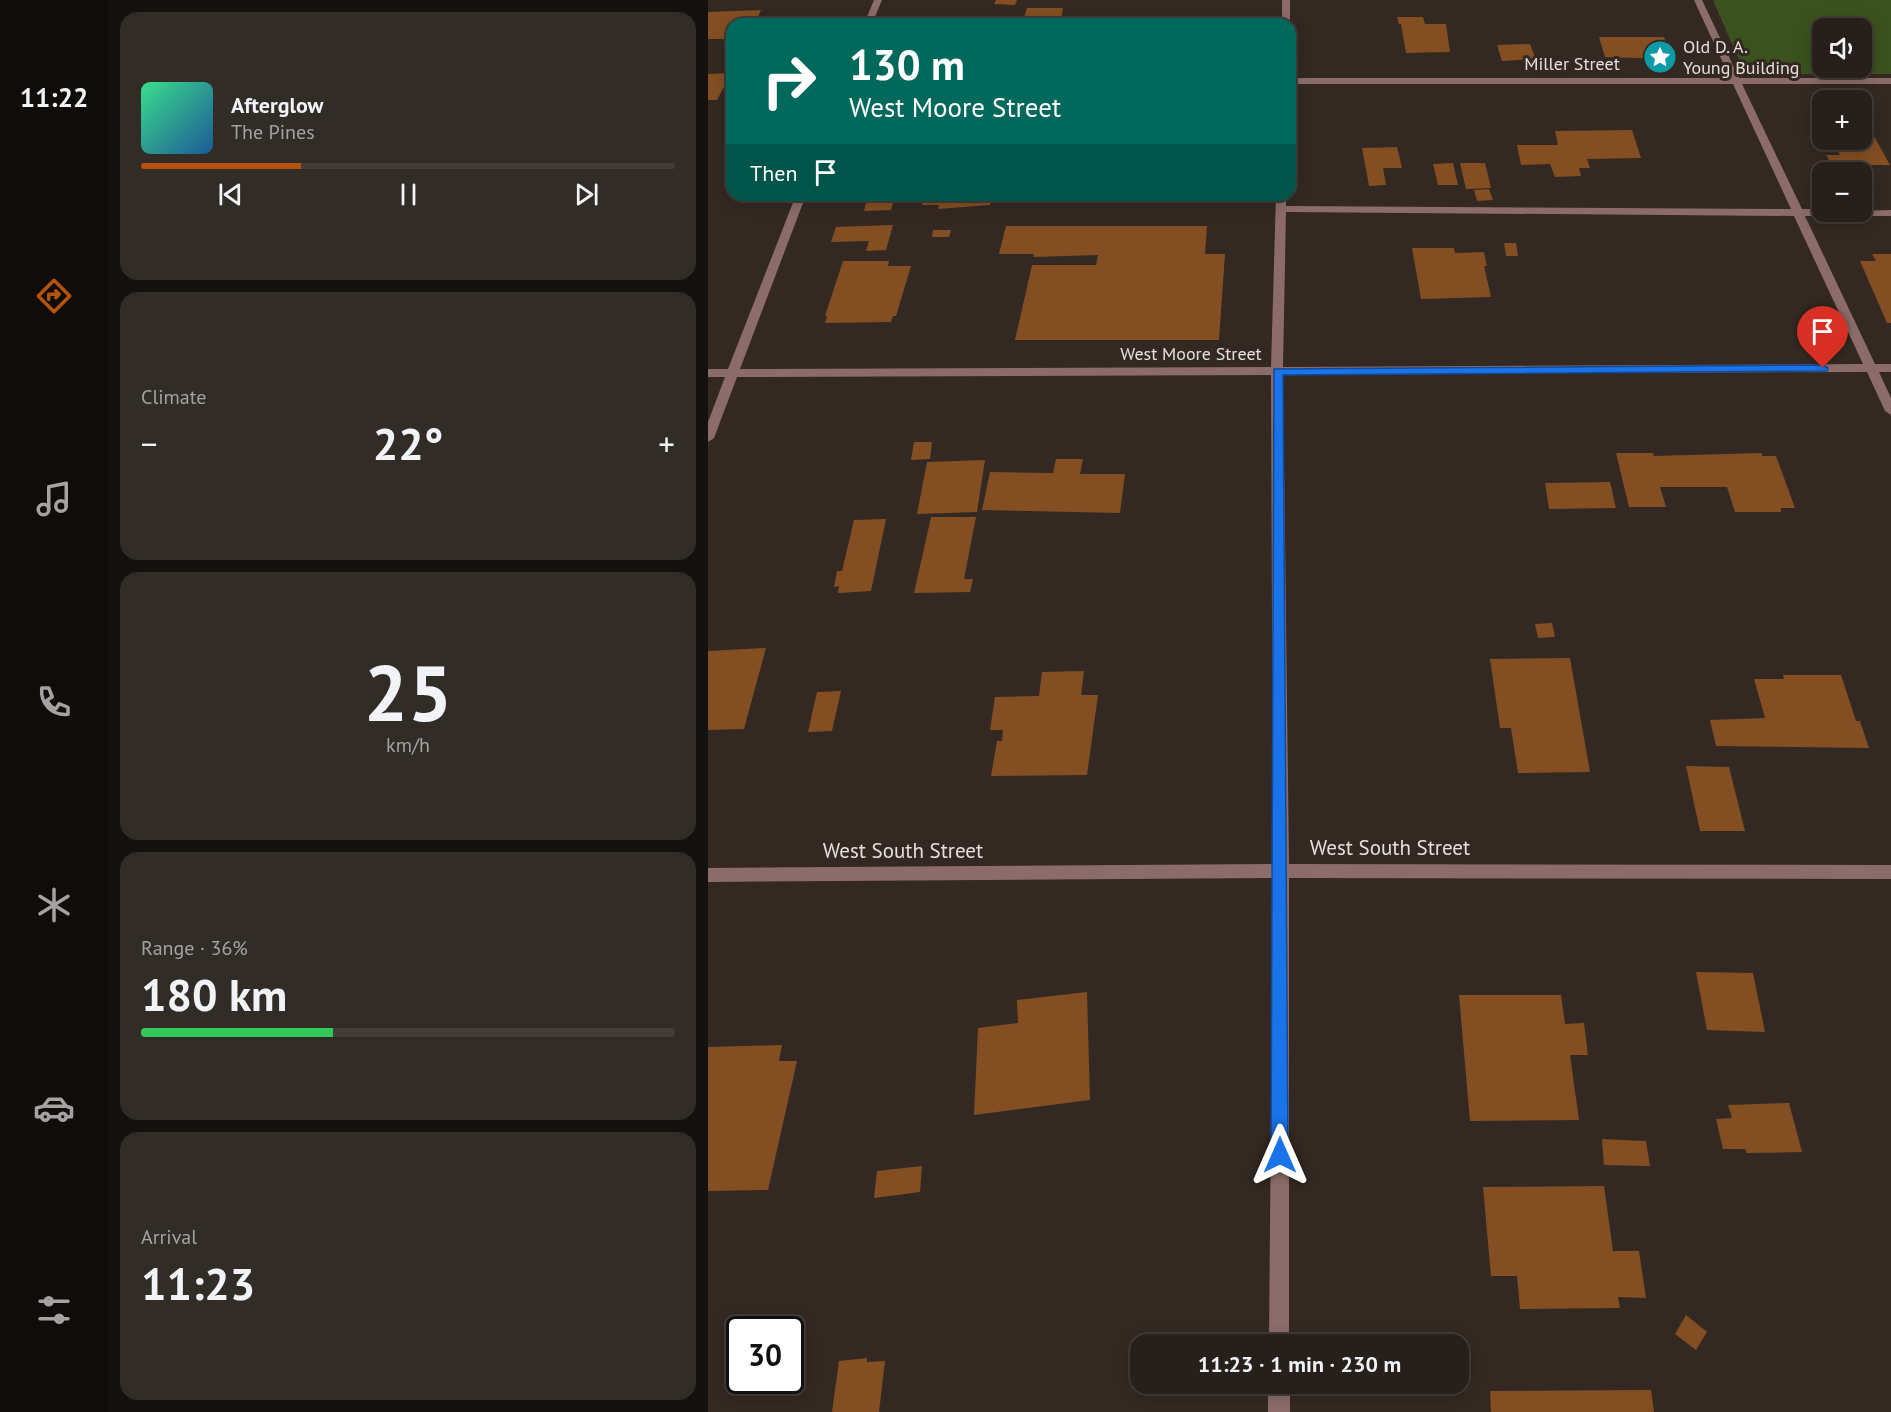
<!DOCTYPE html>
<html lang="en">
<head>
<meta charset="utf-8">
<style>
  :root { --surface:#261f1a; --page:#322c27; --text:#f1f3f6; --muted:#a4a2a2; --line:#423d39; --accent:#b45309 }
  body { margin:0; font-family:"PT Sans",sans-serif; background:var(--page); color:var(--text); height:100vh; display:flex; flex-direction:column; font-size:22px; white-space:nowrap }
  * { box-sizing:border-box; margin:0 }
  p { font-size:20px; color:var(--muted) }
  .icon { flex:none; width:33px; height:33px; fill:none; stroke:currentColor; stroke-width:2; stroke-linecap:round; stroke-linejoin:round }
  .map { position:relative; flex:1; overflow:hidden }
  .panel { display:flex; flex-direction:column; gap:12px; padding:12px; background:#15110e; width:600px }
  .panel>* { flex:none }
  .top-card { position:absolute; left:18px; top:18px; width:570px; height:183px; border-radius:18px; box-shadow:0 3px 15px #0003,0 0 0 2px var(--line); background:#00695c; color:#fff; overflow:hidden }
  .buttons { position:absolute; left:1104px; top:18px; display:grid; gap:12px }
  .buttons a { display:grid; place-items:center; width:60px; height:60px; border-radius:12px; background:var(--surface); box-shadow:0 3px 15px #0003,0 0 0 2px var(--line); font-size:30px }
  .speed { position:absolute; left:18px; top:1316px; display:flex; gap:12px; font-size:30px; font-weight:700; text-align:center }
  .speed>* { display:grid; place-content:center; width:78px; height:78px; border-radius:50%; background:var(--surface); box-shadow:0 3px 15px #0003,0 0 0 2px var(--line); line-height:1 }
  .speed .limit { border:3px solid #111; border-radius:9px; background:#fff; color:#111 }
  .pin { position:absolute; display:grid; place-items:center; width:51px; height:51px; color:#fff; margin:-62px -26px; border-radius:50% 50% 50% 0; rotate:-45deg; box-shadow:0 0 6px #0007 }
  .pin .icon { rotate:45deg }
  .me { position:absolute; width:66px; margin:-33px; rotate:0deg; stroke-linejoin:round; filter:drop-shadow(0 0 4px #0008) }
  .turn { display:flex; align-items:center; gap:21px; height:126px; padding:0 24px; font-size:27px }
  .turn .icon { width:78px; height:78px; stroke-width:2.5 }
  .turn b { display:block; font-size:42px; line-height:51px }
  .then { display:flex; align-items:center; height:57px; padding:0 24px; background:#0003; gap:12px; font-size:22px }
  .big { font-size:45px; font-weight:600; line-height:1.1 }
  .panel .widget { flex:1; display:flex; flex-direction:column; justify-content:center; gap:9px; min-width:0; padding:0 21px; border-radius:18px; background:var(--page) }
  .panel .dial { align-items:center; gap:0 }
  .dial b { font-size:78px; line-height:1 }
  .song { display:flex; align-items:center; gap:18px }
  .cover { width:72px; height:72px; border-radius:9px; background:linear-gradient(135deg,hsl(150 70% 55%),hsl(210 70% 35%)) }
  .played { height:6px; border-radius:3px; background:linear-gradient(90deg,var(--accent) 30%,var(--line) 30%) }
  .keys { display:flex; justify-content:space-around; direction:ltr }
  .heat { display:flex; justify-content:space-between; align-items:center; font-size:33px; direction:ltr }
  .charge { height:9px; border-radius:4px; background:linear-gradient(90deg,#34c759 36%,var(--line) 0) }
  .trip { position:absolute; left:422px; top:1334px; width:339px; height:60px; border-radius:18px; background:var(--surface); box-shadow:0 3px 15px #0003,0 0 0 2px var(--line); font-weight:600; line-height:60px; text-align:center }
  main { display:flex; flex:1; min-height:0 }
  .tab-bar { display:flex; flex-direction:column; width:108px; justify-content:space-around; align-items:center; background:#0f0c0a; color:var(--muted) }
  .tab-bar .icon { width:42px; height:42px }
  .tab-bar .selected { color:var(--accent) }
  .tab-bar b { font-size:27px; color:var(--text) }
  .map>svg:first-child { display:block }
  .green { fill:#3b521e; fill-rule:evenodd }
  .building { fill:#834f22 }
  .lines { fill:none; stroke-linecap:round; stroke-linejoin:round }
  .minor { fill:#8c6c6a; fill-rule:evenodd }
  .route { fill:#1a73e8; stroke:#114b97; stroke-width:1.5 }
  .labels { text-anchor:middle; stroke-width:6; stroke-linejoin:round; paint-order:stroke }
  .far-poi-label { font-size:18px; fill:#e6e0db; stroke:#332922; text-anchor:start }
  .far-street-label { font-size:18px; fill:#e6e0db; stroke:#332922 }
  .street-label { font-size:21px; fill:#e6e0db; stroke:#332922 }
</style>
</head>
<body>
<main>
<nav class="tab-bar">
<b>11:22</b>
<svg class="icon selected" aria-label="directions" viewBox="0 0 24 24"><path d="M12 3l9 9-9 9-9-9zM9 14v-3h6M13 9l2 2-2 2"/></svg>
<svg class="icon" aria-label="music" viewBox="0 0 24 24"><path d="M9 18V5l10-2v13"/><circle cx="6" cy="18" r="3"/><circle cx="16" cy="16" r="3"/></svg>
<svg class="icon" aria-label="phone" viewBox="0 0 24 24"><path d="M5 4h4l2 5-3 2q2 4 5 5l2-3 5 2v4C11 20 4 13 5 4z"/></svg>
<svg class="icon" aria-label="climate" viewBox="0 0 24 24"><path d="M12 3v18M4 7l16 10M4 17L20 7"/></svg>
<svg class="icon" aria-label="car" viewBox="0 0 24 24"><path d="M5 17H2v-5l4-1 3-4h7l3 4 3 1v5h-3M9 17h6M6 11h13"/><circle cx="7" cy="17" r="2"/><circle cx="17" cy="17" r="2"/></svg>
<svg class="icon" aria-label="filters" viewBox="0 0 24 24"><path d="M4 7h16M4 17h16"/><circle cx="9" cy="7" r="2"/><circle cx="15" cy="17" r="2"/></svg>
</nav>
<section class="panel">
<div class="widget">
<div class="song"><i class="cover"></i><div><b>Afterglow</b><p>The Pines</p></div></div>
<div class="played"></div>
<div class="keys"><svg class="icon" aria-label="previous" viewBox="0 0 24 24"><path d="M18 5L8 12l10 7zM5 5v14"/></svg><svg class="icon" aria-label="pause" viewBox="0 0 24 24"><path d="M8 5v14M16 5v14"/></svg><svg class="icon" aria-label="next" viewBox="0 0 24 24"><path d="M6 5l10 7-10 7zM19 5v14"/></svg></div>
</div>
<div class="widget"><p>Climate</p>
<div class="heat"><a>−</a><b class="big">22°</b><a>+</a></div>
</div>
<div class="widget dial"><b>25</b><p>km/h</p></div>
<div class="widget"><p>Range · 36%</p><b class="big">180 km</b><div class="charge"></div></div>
<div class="widget"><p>Arrival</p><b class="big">11:23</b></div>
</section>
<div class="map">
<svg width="1183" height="1412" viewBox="0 0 1183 1412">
  <rect width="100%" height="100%" fill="#332922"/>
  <path class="green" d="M 1005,0 L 1183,0 L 1183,74 L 1052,74 L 1034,67 ZM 1114,28 L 1154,28 L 1154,68 L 1114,68 Z"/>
  <path class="building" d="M 288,0 L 309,0 L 307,5 L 286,4 Z
    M 319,8 L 355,8 L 353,21 L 363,21 L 362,24 L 314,24 Z
    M 53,10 L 47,24 L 24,24 L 24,39 L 0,39 L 0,12 Z
    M 229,16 L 250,18 L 285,19 L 283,24 L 226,24 Z
    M 689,17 L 715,17 L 717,24 L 738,24 L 742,52 L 698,53 L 693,24 L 691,24 Z
    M 891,37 L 956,37 L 962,53 L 968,55 L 962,59 L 897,57 Z
    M 822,44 L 828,59 L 794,61 L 789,45 Z
    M 23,73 L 9,100 L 0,100 L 0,74 Z
    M 1154,122 L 1158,122 L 1182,165 L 1124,165 L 1118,155 L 1132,155 L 1124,140 L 1154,140 Z
    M 924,130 L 933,158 L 879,159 L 882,168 L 871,168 L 873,176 L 847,177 L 842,164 L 813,165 L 809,145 L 850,145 L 847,131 Z
    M 689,147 L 694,168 L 675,168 L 678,185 L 661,186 L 654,148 Z
    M 745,163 L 750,185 L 730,185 L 725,164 Z
    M 752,163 L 777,163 L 783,188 L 758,189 Z
    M 781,189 L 785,200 L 769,201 L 766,190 Z
    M 148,195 L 187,195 L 183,210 L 156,211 L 159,199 L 147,199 Z
    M 216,195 L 284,195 L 282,205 L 230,209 L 231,205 L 214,205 Z
    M 185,225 L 178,250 L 158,251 L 161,241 L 123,242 L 128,227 Z
    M 298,226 L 499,226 L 497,254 L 517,254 L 511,340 L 307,340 L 324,265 L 388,265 L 390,255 L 325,257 L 326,254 L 291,254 Z
    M 225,230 L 243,230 L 241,237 L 224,237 Z
    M 796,243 L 808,243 L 810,256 L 798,256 Z
    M 704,248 L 746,248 L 747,253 L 776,252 L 779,266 L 776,266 L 783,297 L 713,299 Z
    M 1164,254 L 1183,254 L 1183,323 L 1179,323 L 1152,261 L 1168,261 Z
    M 135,261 L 181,261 L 180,266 L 203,266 L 188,316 L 185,316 L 183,322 L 117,323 L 119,316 L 117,316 Z
    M 206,442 L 224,442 L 222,459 L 203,460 Z
    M 908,453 L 945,453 L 946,456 L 1054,453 L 1054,456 L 1068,456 L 1087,508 L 1073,508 L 1073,512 L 1027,512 L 1019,487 L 952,487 L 958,507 L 921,507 Z
    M 348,459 L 375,459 L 372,474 L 417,474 L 412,513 L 274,510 L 282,472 L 345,473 Z
    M 277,460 L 269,512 L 209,514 L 219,462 Z
    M 902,482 L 908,508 L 841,509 L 837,483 Z
    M 223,517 L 268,517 L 256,579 L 265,579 L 262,592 L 206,593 Z
    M 178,519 L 163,591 L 130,593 L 131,586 L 126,587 L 129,571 L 134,571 L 146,520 Z
    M 844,623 L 847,637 L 830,638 L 827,624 Z
    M 58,648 L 36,729 L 0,730 L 0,651 Z
    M 862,658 L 882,772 L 810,773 L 803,728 L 792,728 L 782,659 Z
    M 376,671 L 373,695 L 390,695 L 379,775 L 283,776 L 289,741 L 294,741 L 295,730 L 282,730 L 287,697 L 331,696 L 334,672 Z
    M 1075,675 L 1133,675 L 1148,721 L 1152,721 L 1161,748 L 1008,746 L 1002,720 L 1057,718 L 1046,679 L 1076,679 Z
    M 133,691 L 124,731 L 100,732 L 109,692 Z
    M 978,766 L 1021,767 L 1037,831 L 992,831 Z
    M 988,972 L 1045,973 L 1057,1032 L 999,1030 Z
    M 379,992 L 382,1100 L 266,1115 L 270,1028 L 310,1023 L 309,1000 Z
    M 751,995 L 853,995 L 857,1024 L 876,1023 L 880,1055 L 862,1055 L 871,1120 L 762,1121 Z
    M 74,1045 L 71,1061 L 89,1061 L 60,1190 L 0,1191 L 0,1047 Z
    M 1081,1103 L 1094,1152 L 1039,1153 L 1037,1149 L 1015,1149 L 1008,1119 L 1024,1118 L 1020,1105 Z
    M 894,1139 L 938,1141 L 942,1166 L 896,1165 Z
    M 214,1166 L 212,1192 L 166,1198 L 169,1171 Z
    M 896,1186 L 905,1251 L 931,1251 L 938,1298 L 910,1297 L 912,1308 L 812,1309 L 809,1276 L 783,1276 L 775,1187 Z
    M 978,1315 L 999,1332 L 988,1350 L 967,1334 Z
    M 159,1358 L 159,1362 L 177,1361 L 171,1412 L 124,1412 L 131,1361 Z
    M 943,1390 L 946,1412 L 783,1412 L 782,1391 Z"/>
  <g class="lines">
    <path class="minor" d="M 166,0 L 174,0 L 164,24 L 156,24 Z
      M 574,0 L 582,0 L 582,25 L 574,24 Z
      M 986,0 L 994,0 L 1031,78 L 1183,78 L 1183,84 L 1034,84 L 1094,209 L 1114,209 L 1114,212 L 1183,210 L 1183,216 L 1097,216 L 1167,364 L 1183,364 L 1183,372 L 1171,372 L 1183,398 L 1183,415 L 1177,411 L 1159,372 L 575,374 L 581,864 L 1183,865 L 1183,879 L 581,878 L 581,1344 L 561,1344 L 565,878 L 0,882 L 0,868 L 565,864 L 563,375 L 29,377 L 6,438 L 0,442 L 0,422 L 17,377 L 0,377 L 0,369 L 20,369 L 88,195 L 98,195 L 32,369 L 563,367 L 568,195 L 578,195 L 578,206 L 1083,209 L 1025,84 L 582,84 L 582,78 L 1022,78 ZM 578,212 L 1086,216 L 1155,364 L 575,367 Z
      M 560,1383 L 582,1383 L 582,1412 L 560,1412 Z"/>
  </g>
  <path class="route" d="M 1115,365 L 1120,368 L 1119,371 L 575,375 L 580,1155 L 578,1161 L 572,1163 L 566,1161 L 563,1155 L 566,369 Z"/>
  <defs>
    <symbol id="sight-disc" viewBox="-11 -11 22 22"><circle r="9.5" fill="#0f9aa8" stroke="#332922"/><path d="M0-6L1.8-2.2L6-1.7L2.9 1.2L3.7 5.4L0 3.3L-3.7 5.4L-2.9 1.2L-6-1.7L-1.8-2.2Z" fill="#fff"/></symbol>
  </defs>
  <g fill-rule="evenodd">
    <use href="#sight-disc" x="933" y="38" width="38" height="38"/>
  </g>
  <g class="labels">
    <g class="far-poi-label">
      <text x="975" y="53">Old D. A.<tspan x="975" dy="21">Young Building</tspan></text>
    </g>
    <g class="far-street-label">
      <text x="864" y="70">Miller Street</text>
      <text x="483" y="360">West Moore Street</text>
    </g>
    <g class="street-label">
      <text x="682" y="855">West South Street</text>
      <text x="195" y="858">West South Street</text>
    </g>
  </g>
</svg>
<div class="buttons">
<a><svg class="icon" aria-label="sound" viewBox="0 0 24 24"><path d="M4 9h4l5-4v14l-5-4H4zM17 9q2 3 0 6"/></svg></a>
<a>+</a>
<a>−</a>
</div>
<div class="speed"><div class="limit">30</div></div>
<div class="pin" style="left:1115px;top:368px;background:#d93025"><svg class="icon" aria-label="arrive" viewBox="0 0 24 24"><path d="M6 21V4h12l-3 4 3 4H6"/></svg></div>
<svg class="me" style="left:572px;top:1155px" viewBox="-20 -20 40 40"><path d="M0-17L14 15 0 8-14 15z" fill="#1a73e8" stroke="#fff" stroke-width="4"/></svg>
<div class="trip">11:23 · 1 min · 230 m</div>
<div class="top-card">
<div class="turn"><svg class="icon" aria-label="right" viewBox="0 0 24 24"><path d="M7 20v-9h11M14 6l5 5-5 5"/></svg><div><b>130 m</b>West Moore Street</div></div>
<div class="then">Then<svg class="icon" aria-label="arrive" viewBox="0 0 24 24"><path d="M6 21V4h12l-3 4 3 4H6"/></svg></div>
</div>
</div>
</main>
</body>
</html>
